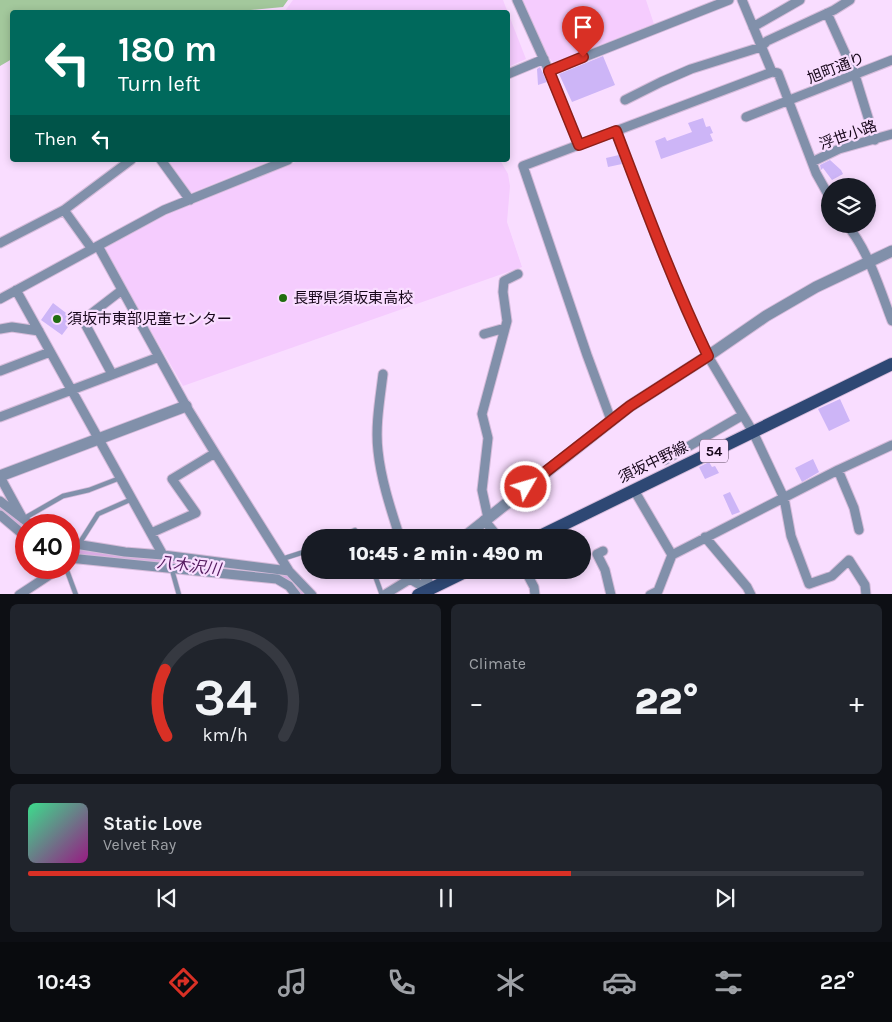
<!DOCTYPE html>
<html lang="en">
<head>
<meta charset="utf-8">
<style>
  :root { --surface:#171b24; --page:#20242c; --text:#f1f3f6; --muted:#9ea1a6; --line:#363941; --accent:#d93025 }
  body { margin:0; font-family:Karla,"Noto Sans JP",sans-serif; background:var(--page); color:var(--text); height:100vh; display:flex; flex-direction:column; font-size:19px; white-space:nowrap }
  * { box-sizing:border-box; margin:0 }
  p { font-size:16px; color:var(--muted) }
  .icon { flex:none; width:28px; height:28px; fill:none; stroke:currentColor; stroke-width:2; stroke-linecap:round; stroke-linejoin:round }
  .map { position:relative; height:594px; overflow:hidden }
  .sheet { display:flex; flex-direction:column; gap:10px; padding:10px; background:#0d0f14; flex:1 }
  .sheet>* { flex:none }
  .hud { position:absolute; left:10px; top:10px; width:500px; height:152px; border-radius:5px; box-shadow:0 2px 8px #0003; background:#00695c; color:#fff; overflow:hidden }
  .fabs { position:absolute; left:821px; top:178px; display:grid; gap:10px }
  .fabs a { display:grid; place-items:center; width:55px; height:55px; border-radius:50%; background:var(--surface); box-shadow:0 2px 8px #0003; font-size:25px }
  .speed { position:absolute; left:15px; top:514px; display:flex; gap:10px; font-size:25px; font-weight:700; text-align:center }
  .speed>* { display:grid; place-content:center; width:65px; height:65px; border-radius:50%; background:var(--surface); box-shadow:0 2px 8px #0003; line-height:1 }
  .speed .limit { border:8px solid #d22; background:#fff; color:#111 }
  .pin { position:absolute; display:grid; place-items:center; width:42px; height:42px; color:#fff; margin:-51px -21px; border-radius:50% 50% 50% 0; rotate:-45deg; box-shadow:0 0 5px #0007 }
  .pin .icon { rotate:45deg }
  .me { position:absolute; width:55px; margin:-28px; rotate:52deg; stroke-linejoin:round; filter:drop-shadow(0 0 4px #0008) }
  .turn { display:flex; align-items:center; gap:18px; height:105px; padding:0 25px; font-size:22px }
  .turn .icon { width:65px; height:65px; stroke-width:2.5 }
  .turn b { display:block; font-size:35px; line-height:42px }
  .then { display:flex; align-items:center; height:48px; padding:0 25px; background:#0003; gap:10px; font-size:19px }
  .big { font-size:38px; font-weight:800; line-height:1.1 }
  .sheet .card { flex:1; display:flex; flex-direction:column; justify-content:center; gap:8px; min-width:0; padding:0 18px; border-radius:8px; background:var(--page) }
  .sheet .dial { align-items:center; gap:0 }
  .dial svg { height:130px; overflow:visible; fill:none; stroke:var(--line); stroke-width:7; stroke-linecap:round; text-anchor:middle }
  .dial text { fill:var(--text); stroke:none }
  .song { display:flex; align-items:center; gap:15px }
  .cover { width:60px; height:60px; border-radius:8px; background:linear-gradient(135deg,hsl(150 70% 55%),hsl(310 70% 35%)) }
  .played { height:5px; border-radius:2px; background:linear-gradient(90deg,var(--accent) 65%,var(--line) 65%) }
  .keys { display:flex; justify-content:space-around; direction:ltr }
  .heat { display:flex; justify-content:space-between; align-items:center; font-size:28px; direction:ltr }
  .sheet .tiles { flex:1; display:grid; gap:10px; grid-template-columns:1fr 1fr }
  .card:last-child { grid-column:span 2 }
  .trip { position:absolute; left:301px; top:529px; width:290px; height:50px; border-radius:25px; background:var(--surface); box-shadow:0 2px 8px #0003; font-weight:800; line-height:50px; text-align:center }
  .menu { display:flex; height:80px; justify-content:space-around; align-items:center; background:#090b0e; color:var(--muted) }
  .menu .icon { width:35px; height:35px }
  .menu .current { color:var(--accent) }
  .menu b { font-size:22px; color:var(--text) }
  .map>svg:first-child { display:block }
  .built { fill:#f5ccfe }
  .green { fill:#a3c89c }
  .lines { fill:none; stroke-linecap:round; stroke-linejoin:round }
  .river { stroke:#dbabe4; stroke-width:15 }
  .building { fill:#cdb5f7 }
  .service-casing { stroke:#d5bbda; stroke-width:6 }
  .minor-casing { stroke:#d5bbda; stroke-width:11 }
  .tertiary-casing { stroke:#d5bbda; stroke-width:13 }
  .primary-casing { stroke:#d5bbda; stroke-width:14 }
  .service { stroke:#8190aa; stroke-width:4.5 }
  .minor { stroke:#8190aa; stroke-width:9 }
  .tertiary { stroke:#8190aa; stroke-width:11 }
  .primary { stroke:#2e4874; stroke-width:12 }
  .route-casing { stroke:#8d1f18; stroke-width:12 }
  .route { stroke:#d93025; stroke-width:9 }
  .poi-dot { fill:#206d0f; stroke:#f9ddff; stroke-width:2 }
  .labels { text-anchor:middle; stroke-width:4.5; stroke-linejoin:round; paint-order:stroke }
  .shield { fill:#f9ddff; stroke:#5b475f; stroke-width:1 }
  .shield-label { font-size:14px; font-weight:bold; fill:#17071a }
  .street-label { font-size:15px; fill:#17071a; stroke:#f9ddff }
  .poi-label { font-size:15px; fill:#17071a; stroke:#f9ddff; text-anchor:start }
  .water-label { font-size:16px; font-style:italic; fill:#541b5f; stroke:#f9ddff }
</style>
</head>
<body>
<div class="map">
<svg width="892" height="595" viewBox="0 0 892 595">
  <rect width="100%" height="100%" fill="#f9ddff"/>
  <path class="built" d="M 293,0 L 503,0 L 526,59 L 508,67 L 508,12 L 275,12 L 284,12 Z
    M 521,0 L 646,0 L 654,24 L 553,63 L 540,44 Z
    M 167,160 L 273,160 L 191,193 Z
    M 301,160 L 500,160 L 508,174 L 510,186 L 507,222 L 522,267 L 183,386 L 102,247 L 190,203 Z"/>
  <path class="green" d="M 0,0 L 288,0 L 283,7 L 229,12 L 12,12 L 12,59 L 0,66 Z"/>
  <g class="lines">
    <path class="river" d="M 0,508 L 26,530
      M 69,551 L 132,559 L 210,566 L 284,577 L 303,595"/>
  </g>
  <path class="building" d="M 603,56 L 615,85 L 572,102 L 559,74 Z
    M 540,67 L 547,82 L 538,85 L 537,69 Z
    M 703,118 L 706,127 L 710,126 L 713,133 L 710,134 L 713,141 L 661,159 L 655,141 L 665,137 L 667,141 L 692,132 L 688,123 Z
    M 619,155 L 622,164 L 608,167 L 606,158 Z
    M 830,160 L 841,170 L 843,174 L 832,180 L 823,168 L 821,170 L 820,165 Z
    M 53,303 L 74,319 L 62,335 L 41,320 Z
    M 840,399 L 850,421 L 829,431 L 818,409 Z
    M 813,459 L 819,472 L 802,482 L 795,468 Z
    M 709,462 L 712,467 L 715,466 L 719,473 L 705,479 L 699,467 Z
    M 543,487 L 549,500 L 527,511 L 522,501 Z
    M 730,492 L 740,512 L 732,515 L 723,495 Z"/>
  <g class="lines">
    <defs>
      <path id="service" d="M 23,519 L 63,496 L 89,490 L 120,478
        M 338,538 L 355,530 L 359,538
        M 79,544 L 98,514 L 132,499
        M 282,559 L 310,550
        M 66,568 L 76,595
        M 172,570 L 179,595
        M 373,570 L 382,595"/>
      <path id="minor" d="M 517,0 L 549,71 L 579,145
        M 742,0 L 772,72
        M 827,13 L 855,75 L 875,140
        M 753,27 L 800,0
        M 549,71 L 729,0
        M 508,74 L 544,59
        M 625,100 L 661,82 L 691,69 L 761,47 L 767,41 L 834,10 L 850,0
        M 746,117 L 892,60
        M 616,131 L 658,242 L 686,310 L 708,356 L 753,432 L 784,498 L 791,536 L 809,584 L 832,576 L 849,560 L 865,585 L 866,595
        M 161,160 L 190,200
        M 812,162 L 839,149 L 892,134
        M 64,210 L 92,249
        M 846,224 C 868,249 880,290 892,321
        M 0,243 L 64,210 L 131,160
        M 98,246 L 186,406 L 215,453 L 289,571 L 312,595
        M 16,290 L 163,555
        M 0,299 L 164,210 L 288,160
        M 0,329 L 12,327 L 39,331
        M 484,334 L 505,328
        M 0,371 L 50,352
        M 112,374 L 83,320 L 122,290
        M 383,374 C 380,399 375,426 378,451 C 381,480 391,510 400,538
        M 0,417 L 159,357
        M 611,420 L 587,355 L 523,166 L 772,72 L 778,73 L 816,173 L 830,198
        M 665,460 L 743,415
        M 838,470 L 854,508 L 859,530
        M 0,477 L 23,519
        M 634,490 L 672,555
        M 0,501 L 31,525
        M 0,515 L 26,537
        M 488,518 L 482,490 L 488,438 L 482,414 L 507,321 L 503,292 L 504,281 L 518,274
        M 484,520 L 499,538
        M 151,533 L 196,513 L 172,479 L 215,453
        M 705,537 L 747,587 L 751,595
        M 69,543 L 125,552 L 163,555 L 289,571
        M 603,551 L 597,554 L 605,570 L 611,595
        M 69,558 L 277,579 L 289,586 L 296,595
        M 525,570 L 534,587 L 535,595
        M 19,595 L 54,572 L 65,568
        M 384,595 L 410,579 L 429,590 L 430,592
        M 650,595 L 658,591 L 672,555 L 838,470 L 892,445"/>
      <path id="tertiary" d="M 0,476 L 186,406
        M 463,538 L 630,406 L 708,356 L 766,316 L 816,287 L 892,251
        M 429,590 L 426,577 L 430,570"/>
      <path id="primary" d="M 536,538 L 892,364
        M 418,595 L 469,570"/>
    </defs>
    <use href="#service" class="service-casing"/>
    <use href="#minor" class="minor-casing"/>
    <use href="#tertiary" class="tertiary-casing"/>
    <use href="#primary" class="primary-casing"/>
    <use href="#service" class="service"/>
    <use href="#minor" class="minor"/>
    <use href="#tertiary" class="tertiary"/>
    <use href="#primary" class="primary"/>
  </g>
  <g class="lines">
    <defs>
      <path id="route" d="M 526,487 L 630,406 L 708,356 C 673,283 645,207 616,131 L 579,145 L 549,71 L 583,57"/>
    </defs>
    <use href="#route" class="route-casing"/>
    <use href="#route" class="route"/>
  </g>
  <g class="poi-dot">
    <circle cx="283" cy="298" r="5"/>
    <circle cx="57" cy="319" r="5"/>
  </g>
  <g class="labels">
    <rect class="shield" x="700" y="439.5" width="28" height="23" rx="4"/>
    <g class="shield-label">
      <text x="714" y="456">54</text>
    </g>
    <g class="street-label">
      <text transform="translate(836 68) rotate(-21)" y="5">旭町通り</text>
      <text transform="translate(848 135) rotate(-19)" y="5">浮世小路</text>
      <text transform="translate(653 462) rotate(-26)" y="5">須坂中野線</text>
    </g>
    <g class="poi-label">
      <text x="293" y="303">長野県須坂東高校</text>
      <text x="67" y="324">須坂市東部児童センター</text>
    </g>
    <g class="water-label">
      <text transform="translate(189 565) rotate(7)" y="6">八木沢川</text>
    </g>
  </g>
</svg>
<div class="fabs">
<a><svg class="icon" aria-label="layers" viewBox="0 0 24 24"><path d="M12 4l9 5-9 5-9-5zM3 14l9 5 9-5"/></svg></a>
</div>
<div class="speed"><div class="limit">40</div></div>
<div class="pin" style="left:583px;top:57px;background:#d93025"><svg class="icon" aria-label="arrive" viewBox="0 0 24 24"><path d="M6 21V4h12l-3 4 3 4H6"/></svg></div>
<svg class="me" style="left:526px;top:487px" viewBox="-20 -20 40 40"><circle r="17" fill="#d93025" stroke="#fff" stroke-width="3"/><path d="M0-11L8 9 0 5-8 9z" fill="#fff"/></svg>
<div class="trip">10:45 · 2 min · 490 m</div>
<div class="hud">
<div class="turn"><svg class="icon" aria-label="left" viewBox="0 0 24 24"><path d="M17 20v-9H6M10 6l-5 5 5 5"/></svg><div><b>180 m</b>Turn left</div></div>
<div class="then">Then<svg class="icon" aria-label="left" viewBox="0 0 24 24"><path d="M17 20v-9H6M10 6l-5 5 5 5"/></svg></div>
</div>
</div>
<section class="sheet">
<div class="tiles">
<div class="card dial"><svg viewBox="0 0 100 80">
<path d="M14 69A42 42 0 1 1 86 69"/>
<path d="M14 69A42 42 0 0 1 13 28" stroke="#d93025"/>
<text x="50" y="56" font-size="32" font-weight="700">34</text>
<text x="50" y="72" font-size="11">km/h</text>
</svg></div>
<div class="card"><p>Climate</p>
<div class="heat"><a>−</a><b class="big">22°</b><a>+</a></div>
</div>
<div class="card">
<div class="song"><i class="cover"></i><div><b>Static Love</b><p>Velvet Ray</p></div></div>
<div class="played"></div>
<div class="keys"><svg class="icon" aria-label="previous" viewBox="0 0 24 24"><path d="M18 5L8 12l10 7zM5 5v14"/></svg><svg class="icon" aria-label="pause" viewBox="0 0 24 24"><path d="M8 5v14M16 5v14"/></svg><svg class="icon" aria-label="next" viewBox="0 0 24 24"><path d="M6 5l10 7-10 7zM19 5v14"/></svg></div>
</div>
</div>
</section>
<nav class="menu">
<b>10:43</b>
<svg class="icon current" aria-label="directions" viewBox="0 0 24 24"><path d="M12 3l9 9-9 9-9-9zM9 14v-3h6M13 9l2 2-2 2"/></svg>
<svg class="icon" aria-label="music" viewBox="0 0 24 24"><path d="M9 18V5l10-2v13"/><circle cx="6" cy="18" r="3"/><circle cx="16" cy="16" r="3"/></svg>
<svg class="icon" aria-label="phone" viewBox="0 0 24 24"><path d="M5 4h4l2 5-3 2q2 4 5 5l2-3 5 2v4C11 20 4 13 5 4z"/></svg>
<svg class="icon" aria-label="climate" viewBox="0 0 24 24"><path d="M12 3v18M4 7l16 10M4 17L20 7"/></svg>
<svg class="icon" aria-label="car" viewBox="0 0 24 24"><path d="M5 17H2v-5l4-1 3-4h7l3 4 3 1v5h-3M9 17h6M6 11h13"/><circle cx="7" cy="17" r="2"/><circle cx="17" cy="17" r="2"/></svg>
<svg class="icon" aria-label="filters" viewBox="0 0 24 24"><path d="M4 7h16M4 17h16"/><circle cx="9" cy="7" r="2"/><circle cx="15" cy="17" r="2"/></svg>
<b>22°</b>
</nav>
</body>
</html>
